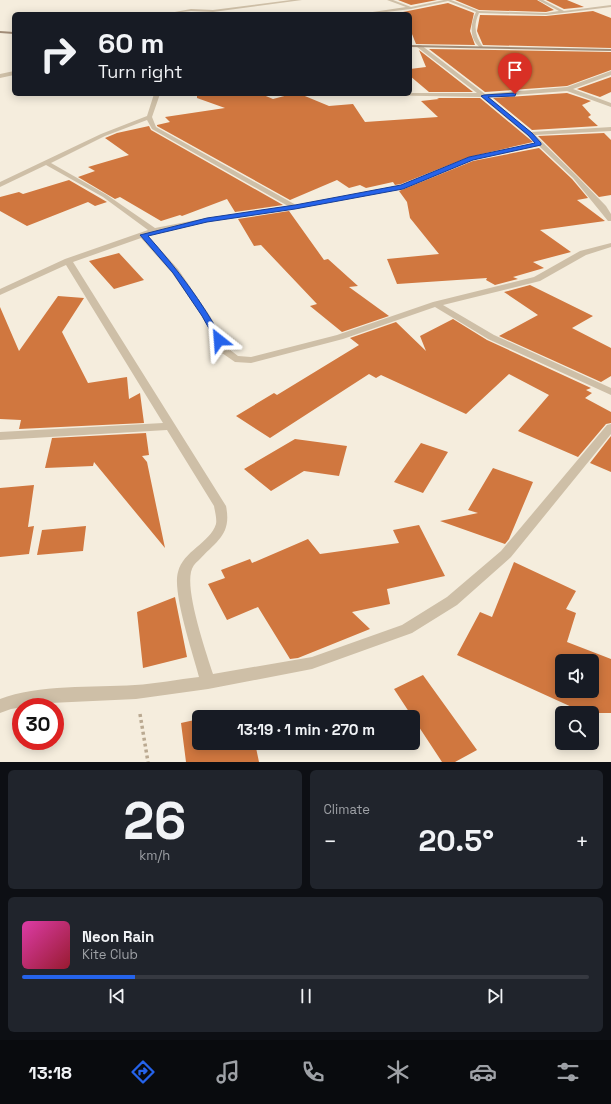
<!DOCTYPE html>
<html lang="en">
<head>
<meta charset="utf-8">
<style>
  :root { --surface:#171b24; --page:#20242c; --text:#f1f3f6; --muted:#9ea1a6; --line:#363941; --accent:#2563eb }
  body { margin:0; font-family:"Space Grotesk",sans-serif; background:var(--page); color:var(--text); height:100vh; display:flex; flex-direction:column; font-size:15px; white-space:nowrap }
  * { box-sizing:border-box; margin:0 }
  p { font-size:13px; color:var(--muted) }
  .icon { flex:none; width:22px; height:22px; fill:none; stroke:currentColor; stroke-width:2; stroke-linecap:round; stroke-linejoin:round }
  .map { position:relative; height:762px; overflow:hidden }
  .panel { display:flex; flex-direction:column; gap:8px; padding:8px; background:#0d0f14; flex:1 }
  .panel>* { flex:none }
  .hud { position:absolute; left:12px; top:12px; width:400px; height:84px; border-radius:6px; box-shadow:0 2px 10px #0003; background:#171b24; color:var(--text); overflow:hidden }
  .tools { position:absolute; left:555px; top:654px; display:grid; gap:8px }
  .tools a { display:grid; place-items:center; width:44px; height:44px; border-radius:6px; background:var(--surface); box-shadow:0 2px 10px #0003; font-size:20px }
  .speed { position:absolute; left:12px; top:698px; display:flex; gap:8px; font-size:20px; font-weight:700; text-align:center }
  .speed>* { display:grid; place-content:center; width:52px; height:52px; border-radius:50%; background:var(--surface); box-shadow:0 2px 10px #0003; line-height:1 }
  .speed .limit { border:6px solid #d22; background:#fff; color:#111 }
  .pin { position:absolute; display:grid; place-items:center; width:34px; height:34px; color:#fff; margin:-41px -17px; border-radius:50% 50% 50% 0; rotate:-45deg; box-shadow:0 0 4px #0007 }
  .pin .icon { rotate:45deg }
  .me { position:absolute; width:44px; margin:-22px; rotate:332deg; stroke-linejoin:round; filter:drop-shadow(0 0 3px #0008) }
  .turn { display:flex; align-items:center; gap:14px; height:84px; padding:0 20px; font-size:18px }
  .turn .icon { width:52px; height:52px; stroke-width:2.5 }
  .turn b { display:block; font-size:28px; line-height:34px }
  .big { font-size:30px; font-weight:700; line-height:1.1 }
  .panel .tile { flex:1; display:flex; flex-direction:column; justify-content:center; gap:6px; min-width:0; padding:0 14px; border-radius:6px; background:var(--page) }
  .panel .dial { align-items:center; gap:0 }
  .dial b { font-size:52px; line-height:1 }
  .song { display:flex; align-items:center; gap:12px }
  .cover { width:48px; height:48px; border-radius:6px; background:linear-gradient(135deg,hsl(320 70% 55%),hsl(350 70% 35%)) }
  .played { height:4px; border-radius:2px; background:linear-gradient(90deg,var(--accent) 20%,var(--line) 20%) }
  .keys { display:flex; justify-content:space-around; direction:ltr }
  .heat { display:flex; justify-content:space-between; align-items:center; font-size:22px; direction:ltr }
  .panel .tiles { flex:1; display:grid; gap:8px; grid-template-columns:1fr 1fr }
  .tile:last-child { grid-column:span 2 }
  .trip { position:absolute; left:192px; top:710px; width:228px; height:40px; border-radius:6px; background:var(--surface); box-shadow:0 2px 10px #0003; font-weight:700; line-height:40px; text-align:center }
  .menu { display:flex; height:64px; justify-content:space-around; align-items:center; background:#090b0e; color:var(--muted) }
  .menu .icon { width:28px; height:28px }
  .menu .on { color:var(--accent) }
  .menu b { font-size:18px; color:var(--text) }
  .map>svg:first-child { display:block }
  .building { fill:#d0773f; fill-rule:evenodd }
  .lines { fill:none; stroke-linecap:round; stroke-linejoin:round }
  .path { stroke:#baa991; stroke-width:3.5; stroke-dasharray:3 3; stroke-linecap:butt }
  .street { fill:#cebfa7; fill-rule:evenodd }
  .secondary { fill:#a28d78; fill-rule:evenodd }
  .route { fill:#2563eb; stroke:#184099 }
</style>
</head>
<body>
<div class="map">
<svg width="611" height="762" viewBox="0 0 611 762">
  <rect width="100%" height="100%" fill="#f5eddd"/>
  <path class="building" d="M 398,0 L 437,0 L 411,5 Z
    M 455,0 L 537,0 L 554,10 L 546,12 L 479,10 Z
    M 546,0 L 567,0 L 584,7 L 564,9 Z
    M 448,3 L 474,13 L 470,31 L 475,45 L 416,44 L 410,29 L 410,14 L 404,14 L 403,12 Z
    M 593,11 L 611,18 L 611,48 L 483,45 L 477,31 L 480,15 L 546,16 Z
    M 429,49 L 611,52 L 611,70 L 567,86 L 485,92 Z
    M 419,50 L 473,92 L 429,92 L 410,76 L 410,69 L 426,67 Z
    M 611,77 L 611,92 L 600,97 L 577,89 Z
    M 567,93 L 591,101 L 582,105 L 591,115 L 588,117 L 598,126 L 532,130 L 493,98 Z
    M 197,94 L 261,94 L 273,99 L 292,94 L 300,94 L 329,106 L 353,104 L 365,122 L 438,117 L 421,101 L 439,99 L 437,98 L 480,98 L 533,142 L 469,157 L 401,184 L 395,185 L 393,182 L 366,188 L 360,185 L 349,188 L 337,180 L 290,200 L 157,126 L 157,125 L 170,122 L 165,117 L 225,108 L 197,98 Z
    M 149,126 L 151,130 L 283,205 L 235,212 L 227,199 L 182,216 L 180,215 L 161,221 L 120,197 L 115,199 L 78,177 L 95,171 L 88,167 L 129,155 L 105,138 L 117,133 Z
    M 604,133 L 611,140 L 611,195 L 599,197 L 538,136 Z
    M 539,148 L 572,179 L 588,198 L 577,200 L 605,221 L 540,230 L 571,252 L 533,262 L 544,268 L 513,277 L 518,279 L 495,285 L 486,280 L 487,278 L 397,284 L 387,259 L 439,254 L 410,218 L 407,202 L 399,191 L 473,161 Z
    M 69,180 L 107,202 L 95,206 L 88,202 L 27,226 L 0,211 L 0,197 L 19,192 L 23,194 Z
    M 289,211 L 324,260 L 328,259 L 358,286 L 349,287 L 389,316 L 342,332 L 310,306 L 317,304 L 261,245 L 254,246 L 238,219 Z
    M 119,253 L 144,280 L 114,289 L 89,261 Z
    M 530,285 L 593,316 L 572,328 L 611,348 L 611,376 L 601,382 L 499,336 L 538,315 L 504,292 Z
    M 58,296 L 84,298 L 62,332 L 88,383 L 127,377 L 129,399 L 140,393 L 144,423 L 19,429 L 21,420 L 0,419 L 0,307 L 19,351 Z
    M 453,319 L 487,340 L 591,388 L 586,390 L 592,393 L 585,398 L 611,412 L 611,423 L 606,424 L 578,457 L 518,431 L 549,395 L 509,374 L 466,414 L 381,375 L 376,378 L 369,374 L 270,438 L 236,416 L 274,393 L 277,395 L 359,345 L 350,338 L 396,322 L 426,351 L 420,336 Z
    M 146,433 L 149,455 L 142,456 L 147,462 L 165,548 L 94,462 L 93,466 L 45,468 L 52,438 Z
    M 611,436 L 611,472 L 590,463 Z
    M 295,439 L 347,446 L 339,476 L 304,471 L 271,491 L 244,469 Z
    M 421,443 L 448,452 L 423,493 L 394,482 Z
    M 493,468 L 533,482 L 509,539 L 505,544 L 440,521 L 478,513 L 468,510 Z
    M 34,485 L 28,527 L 34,526 L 29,554 L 0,557 L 0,488 Z
    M 419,525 L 445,576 L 387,589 L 390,604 L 352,612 L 370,629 L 298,658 L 290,659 L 258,607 L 227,620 L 208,584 L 225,578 L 221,570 L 250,559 L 252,563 L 308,539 L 320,554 L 399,543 L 393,530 Z
    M 86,526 L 83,551 L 37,555 L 42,530 Z
    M 514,562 L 576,591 L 566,609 L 576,613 L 567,642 L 611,659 L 611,713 L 585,713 L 457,655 L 480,612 L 492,617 ZM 562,661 L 592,661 L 592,691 L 562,691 Z
    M 175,597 L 187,657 L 143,668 L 137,612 Z
    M 423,675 L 477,750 L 455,762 L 442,762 L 394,689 Z
    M 249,710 L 250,717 L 211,717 Z
    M 199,719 L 199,743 L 255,743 L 259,762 L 186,762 L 181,723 Z"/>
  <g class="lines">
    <path class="path" d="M 140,714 L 148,762"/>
    <path class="street" d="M 291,0 L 302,0 L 213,12 L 191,11 L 164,14 L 191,9 L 213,10 Z
      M 387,0 L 393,0 L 411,7 L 444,0 L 451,0 L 479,11 L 546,13 L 559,11 L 538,0 L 543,0 L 564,11 L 611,5 L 611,7 L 546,15 L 479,13 C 473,26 475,36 483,47 L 481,48 C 469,40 470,24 476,12 L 448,1 L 411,9 L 370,14 L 366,13 L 406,7 Z
      M 417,45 L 421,45 L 485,94 L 567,87 L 611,71 L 611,75 L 573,89 L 611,103 L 611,107 L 567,91 L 489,97 L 531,132 L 611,127 L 611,131 L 535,135 L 577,176 L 606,206 L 611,214 L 611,221 L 608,221 L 573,178 L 539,146 L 473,160 L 403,189 L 295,209 L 207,222 L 148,236 L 178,269 L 210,316 L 229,349 L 238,356 L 251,357 L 337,335 L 433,302 L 534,277 L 580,251 L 611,243 L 611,247 L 586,255 L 540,281 L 443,305 L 494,335 L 611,388 L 611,395 L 488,339 L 435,307 L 343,339 L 251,363 L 235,362 L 222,353 L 202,316 L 172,273 L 141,238 L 73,262 L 226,506 C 232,535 216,541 199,560 C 195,563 192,567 191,572 C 186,594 206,652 213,674 L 312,657 L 402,625 L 447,597 L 501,551 L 607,425 L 611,424 L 611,434 L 511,557 L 457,605 L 412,633 L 312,669 L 208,689 L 136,699 L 50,703 L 11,709 L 0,713 L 0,699 C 38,684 93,688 135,685 C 156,684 178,679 199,677 C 193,654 172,592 178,572 C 183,551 210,543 216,524 C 217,519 215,512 214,506 L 167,430 L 0,440 L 0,432 L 163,423 L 66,265 L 0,295 L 0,289 L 65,259 L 148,230 L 103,197 L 46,165 L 0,187 L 0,182 L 101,134 L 147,116 L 154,94 L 160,94 L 152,117 L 156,127 L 296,205 L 401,185 L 469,158 L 536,143 L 481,97 L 373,95 L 372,94 L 410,94 L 410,93 L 477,93 L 417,47 ZM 147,120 L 152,129 L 288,206 L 207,218 L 155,228 L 107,195 L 51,163 L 105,136 Z
      M 14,71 L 14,75 L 0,78 L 0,74 Z"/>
    <path class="secondary" d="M 0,31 L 14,32 L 14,34 L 0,33 Z
      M 410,45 L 611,49 L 611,51 L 410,47 Z"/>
  </g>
  <path class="route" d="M 516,93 L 515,96 L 488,97 L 532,133 L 541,143 L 541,145 L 473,160 L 403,189 L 295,209 L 207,222 L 148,236 C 178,270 201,300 223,340 L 222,341 L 216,341 L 202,316 L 173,273 L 140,235 L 207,218 L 295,205 L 401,185 L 469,157 L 535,143 L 528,135 L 481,96 L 484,95 Z"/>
</svg>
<div class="tools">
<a><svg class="icon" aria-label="sound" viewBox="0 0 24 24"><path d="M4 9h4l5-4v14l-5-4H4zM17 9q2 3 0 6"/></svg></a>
<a><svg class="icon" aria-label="search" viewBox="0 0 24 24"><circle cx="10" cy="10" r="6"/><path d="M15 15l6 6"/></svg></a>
</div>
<div class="speed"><div class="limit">30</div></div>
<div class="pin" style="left:515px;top:94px;background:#d93025"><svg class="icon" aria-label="arrive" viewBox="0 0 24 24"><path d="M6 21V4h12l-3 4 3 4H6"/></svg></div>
<svg class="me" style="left:219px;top:340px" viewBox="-20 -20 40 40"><path d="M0-17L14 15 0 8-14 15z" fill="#2563eb" stroke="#fff" stroke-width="4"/></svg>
<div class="trip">13:19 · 1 min · 270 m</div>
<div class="hud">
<div class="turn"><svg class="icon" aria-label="right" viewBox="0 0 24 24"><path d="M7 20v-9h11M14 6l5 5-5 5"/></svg><div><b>60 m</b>Turn right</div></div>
</div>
</div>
<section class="panel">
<div class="tiles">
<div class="tile dial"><b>26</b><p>km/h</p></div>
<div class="tile"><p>Climate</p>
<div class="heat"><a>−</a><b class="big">20.5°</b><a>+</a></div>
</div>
<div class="tile">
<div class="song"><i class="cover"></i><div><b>Neon Rain</b><p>Kite Club</p></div></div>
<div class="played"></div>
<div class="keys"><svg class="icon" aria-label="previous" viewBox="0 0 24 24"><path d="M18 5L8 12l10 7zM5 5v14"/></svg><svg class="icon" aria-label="pause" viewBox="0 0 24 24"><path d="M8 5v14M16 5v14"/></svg><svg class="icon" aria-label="next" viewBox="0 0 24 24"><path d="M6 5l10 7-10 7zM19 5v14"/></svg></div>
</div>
</div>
</section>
<nav class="menu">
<b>13:18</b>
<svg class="icon on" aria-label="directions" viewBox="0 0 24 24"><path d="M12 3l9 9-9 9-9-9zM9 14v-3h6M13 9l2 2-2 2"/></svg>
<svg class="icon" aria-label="music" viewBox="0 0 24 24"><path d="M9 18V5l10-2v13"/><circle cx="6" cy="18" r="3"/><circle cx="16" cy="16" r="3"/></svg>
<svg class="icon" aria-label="phone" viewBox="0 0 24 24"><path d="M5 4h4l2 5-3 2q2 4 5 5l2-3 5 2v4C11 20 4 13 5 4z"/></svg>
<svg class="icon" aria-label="climate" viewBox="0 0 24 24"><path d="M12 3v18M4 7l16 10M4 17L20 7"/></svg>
<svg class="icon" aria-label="car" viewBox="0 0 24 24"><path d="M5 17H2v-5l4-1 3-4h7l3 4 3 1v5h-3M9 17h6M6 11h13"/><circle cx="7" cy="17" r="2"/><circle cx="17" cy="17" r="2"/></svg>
<svg class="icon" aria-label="filters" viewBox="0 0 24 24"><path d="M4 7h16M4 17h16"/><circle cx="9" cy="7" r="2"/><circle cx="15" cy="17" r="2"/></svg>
</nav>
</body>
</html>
